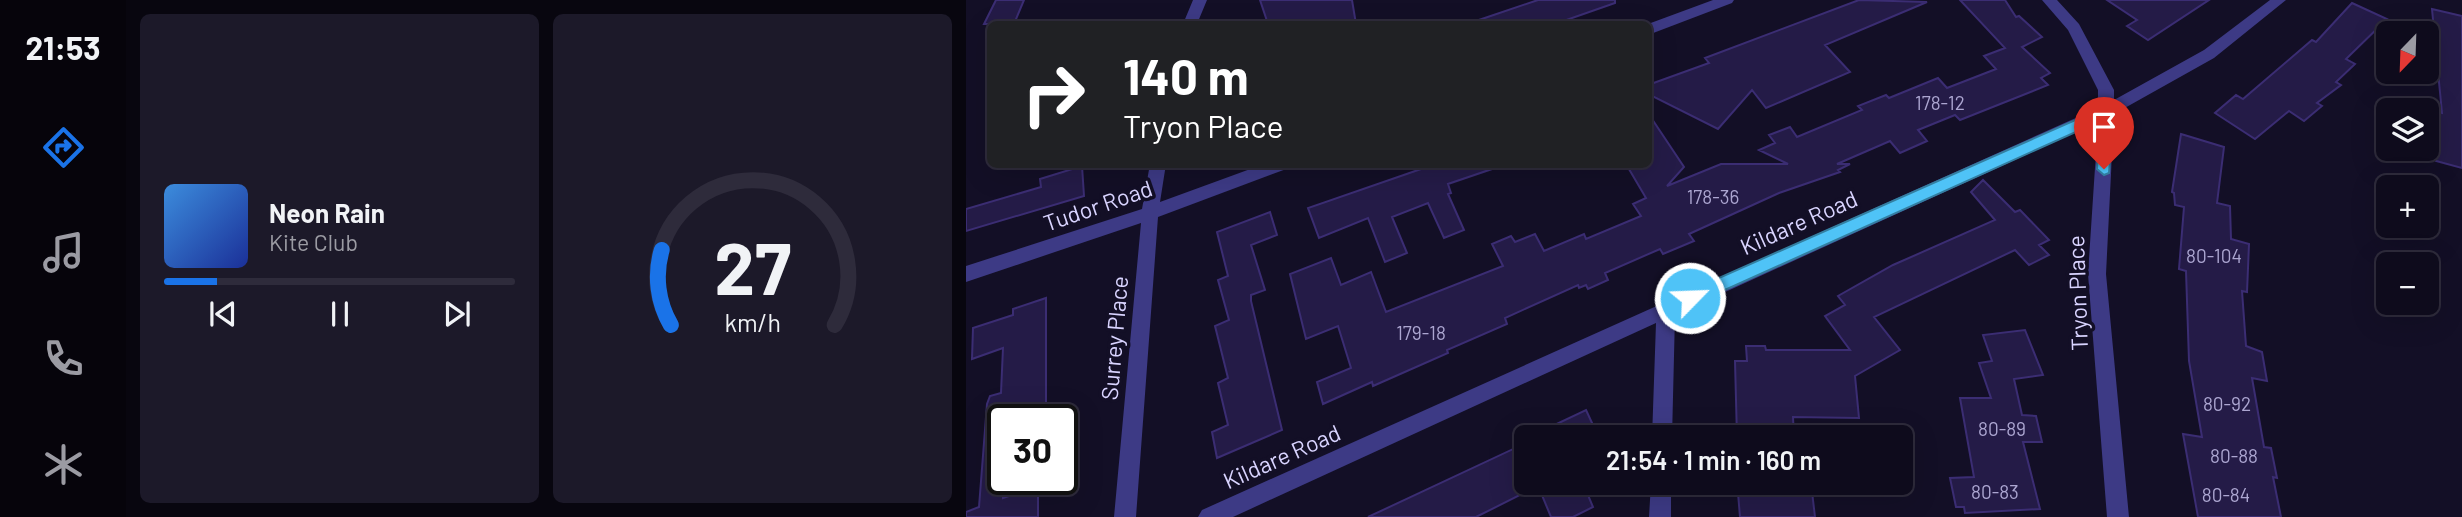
<!DOCTYPE html>
<html lang="en">
<head>
<meta charset="utf-8">
<style>
  :root { --surface:#0e0b1c; --page:#1c1929; --text:#f1f3f6; --muted:#9b9ba3; --line:#2e2b3b; --accent:#1a73e8 }
  body { margin:0; font-family:Barlow,sans-serif; background:var(--page); color:var(--text); height:100vh; display:flex; flex-direction:column; font-size:26px; white-space:nowrap }
  * { box-sizing:border-box; margin:0 }
  p { font-size:23px; color:var(--muted) }
  .icon { flex:none; width:38px; height:38px; fill:none; stroke:currentColor; stroke-width:2; stroke-linecap:round; stroke-linejoin:round }
  .map { position:relative; flex:1; overflow:hidden }
  .sheet { display:flex; flex-direction:column; gap:14px; padding:14px; background:#08060f; width:840px }
  .sheet>* { flex:none }
  .banner { position:absolute; left:21px; top:21px; width:665px; height:147px; border-radius:10px; box-shadow:0 7px 28px #0002,0 0 0 2px var(--line); background:#202124; color:#fff; overflow:hidden }
  .needle { width:46px; rotate:203deg }
  .fabs { position:absolute; left:1410px; top:21px; display:grid; gap:14px }
  .fabs a { display:grid; place-items:center; width:63px; height:63px; border-radius:10px; background:var(--surface); box-shadow:0 7px 28px #0002,0 0 0 2px var(--line); font-size:35px }
  .speed { position:absolute; left:21px; top:404px; display:flex; gap:14px; font-size:35px; font-weight:700; text-align:center }
  .speed>* { display:grid; place-content:center; width:91px; height:91px; border-radius:50%; background:var(--surface); box-shadow:0 7px 28px #0002,0 0 0 2px var(--line); line-height:1 }
  .speed .limit { border:4px solid #111; border-radius:10px; background:#fff; color:#111 }
  .pin { position:absolute; display:grid; place-items:center; width:60px; height:60px; color:#fff; margin:-72px -30px; border-radius:50% 50% 50% 0; rotate:-45deg; box-shadow:0 0 7px #0007 }
  .pin .icon { rotate:45deg }
  .me { position:absolute; width:77px; margin:-38px; rotate:66deg; stroke-linejoin:round; filter:drop-shadow(0 0 5px #0008) }
  .turn { display:flex; align-items:center; gap:24px; height:147px; padding:0 21px; font-size:32px }
  .turn .icon { width:91px; height:91px; stroke-width:2.5 }
  .turn b { display:block; font-size:49px; line-height:60px }
  .sheet .widget { flex:1; display:flex; flex-direction:column; justify-content:center; gap:10px; min-width:0; padding:0 24px; border-radius:10px; background:var(--page) }
  .sheet .dial { align-items:center; gap:0 }
  .dial svg { height:182px; overflow:visible; fill:none; stroke:var(--line); stroke-width:7; stroke-linecap:round; text-anchor:middle }
  .dial text { fill:var(--text); stroke:none }
  .song { display:flex; align-items:center; gap:21px }
  .cover { width:84px; height:84px; border-radius:10px; background:linear-gradient(135deg,hsl(210 70% 55%),hsl(230 70% 35%)) }
  .played { height:7px; border-radius:4px; background:linear-gradient(90deg,var(--accent) 15%,var(--line) 15%) }
  .keys { display:flex; justify-content:space-around; direction:ltr }
  .sheet .tiles { flex:1; display:grid; gap:14px; grid-template-columns:repeat(2,1fr) }
  .trip { position:absolute; left:548px; top:425px; width:399px; height:70px; border-radius:10px; background:var(--surface); box-shadow:0 7px 28px #0002,0 0 0 2px var(--line); font-weight:600; line-height:70px; text-align:center }
  main { display:flex; flex:1; min-height:0 }
  .tab-bar { display:flex; flex-direction:column; width:126px; justify-content:space-around; align-items:center; background:#06040b; color:var(--muted) }
  .tab-bar .icon { width:49px; height:49px }
  .tab-bar .current { color:var(--accent) }
  .tab-bar b { font-size:32px; color:var(--text) }
  .map>svg:first-child { display:block }
  .building { fill:#241b47; stroke:#3b2d73; stroke-width:2 }
  .lines { fill:none; stroke-linecap:round; stroke-linejoin:round }
  .minor { fill:#3d3a85; fill-rule:evenodd }
  .route { fill:#4fc3f7; stroke:#337fa1; stroke-width:2 }
  .labels { text-anchor:middle; stroke-width:7; stroke-linejoin:round; paint-order:stroke }
  .number-label { font-size:19px; fill:#aca6d1 }
  .street-label { font-size:23px; fill:#d9d4ff; stroke:#130f26 }
</style>
</head>
<body>
<main>
<nav class="tab-bar">
<b>21:53</b>
<svg class="icon current" aria-label="directions" viewBox="0 0 24 24"><path d="M12 3l9 9-9 9-9-9zM9 14v-3h6M13 9l2 2-2 2"/></svg>
<svg class="icon" aria-label="music" viewBox="0 0 24 24"><path d="M9 18V5l10-2v13"/><circle cx="6" cy="18" r="3"/><circle cx="16" cy="16" r="3"/></svg>
<svg class="icon" aria-label="phone" viewBox="0 0 24 24"><path d="M5 4h4l2 5-3 2q2 4 5 5l2-3 5 2v4C11 20 4 13 5 4z"/></svg>
<svg class="icon" aria-label="climate" viewBox="0 0 24 24"><path d="M12 3v18M4 7l16 10M4 17L20 7"/></svg>
</nav>
<section class="sheet">
<div class="tiles">
<div class="widget">
<div class="song"><i class="cover"></i><div><b>Neon Rain</b><p>Kite Club</p></div></div>
<div class="played"></div>
<div class="keys"><svg class="icon" aria-label="previous" viewBox="0 0 24 24"><path d="M18 5L8 12l10 7zM5 5v14"/></svg><svg class="icon" aria-label="pause" viewBox="0 0 24 24"><path d="M8 5v14M16 5v14"/></svg><svg class="icon" aria-label="next" viewBox="0 0 24 24"><path d="M6 5l10 7-10 7zM19 5v14"/></svg></div>
</div>
<div class="widget dial"><svg viewBox="0 0 100 80">
<path d="M14 69A42 42 0 1 1 86 69"/>
<path d="M14 69A42 42 0 0 1 10 36" stroke="#1a73e8"/>
<text x="50" y="56" font-size="32" font-weight="700">27</text>
<text x="50" y="72" font-size="11">km/h</text>
</svg></div>
</div>
</section>
<div class="map">
<svg width="1496" height="517" viewBox="0 0 1496 517">
  <rect width="100%" height="100%" fill="#130f26"/>
  <path class="building" d="M 30,0 L 58,0 L 48,24 L 18,24 Z
    M 294,0 L 386,0 L 390,24 L 302,24 Z
    M 572,0 L 649,0 L 649,3 L 589,24 L 511,24 L 510,21 Z
    M 893,0 L 961,2 L 859,45 L 884,72 L 800,108 L 786,90 L 752,129 L 682,94 L 682,85 L 743,63 L 739,58 Z
    M 994,0 L 1039,0 L 1050,17 L 1053,16 L 1076,37 L 1056,47 L 1084,73 L 1075,78 L 1082,85 L 994,120 L 989,115 L 952,130 L 961,141 L 934,153 L 924,141 L 871,164 L 884,164 L 872,170 L 874,172 L 813,193 L 723,234 L 728,241 L 697,254 L 694,249 L 639,273 L 642,280 L 622,289 L 620,285 L 613,288 L 612,285 L 539,318 L 541,324 L 481,350 L 482,353 L 407,386 L 406,382 L 357,404 L 351,382 L 385,368 L 372,326 L 340,339 L 324,274 L 365,258 L 375,285 L 405,272 L 420,312 L 537,266 L 526,244 L 545,236 L 549,242 L 569,234 L 578,251 L 618,234 L 620,239 L 675,216 L 667,204 L 680,198 L 660,164 L 682,164 L 682,113 L 718,167 L 701,186 L 755,164 L 822,164 L 793,150 L 809,143 L 803,135 L 824,127 L 831,137 L 896,110 L 892,106 L 920,95 L 923,98 L 972,78 L 981,88 L 1030,69 L 1018,56 L 1039,48 Z
    M 1141,0 L 1243,0 L 1182,40 L 1161,26 L 1171,20 Z
    M 1386,3 L 1421,19 L 1380,59 L 1389,64 L 1370,82 L 1375,85 L 1351,103 L 1356,106 L 1338,121 L 1323,111 L 1289,139 L 1249,113 L 1270,95 L 1277,99 L 1346,40 L 1350,42 Z
    M 1466,9 L 1496,16 L 1496,168 L 1470,161 L 1464,110 L 1476,113 Z
    M 1215,134 L 1258,147 L 1251,203 L 1264,206 L 1265,239 L 1283,244 L 1281,292 L 1276,291 L 1280,346 L 1296,352 L 1301,381 L 1286,378 L 1298,447 L 1305,448 L 1311,478 L 1307,477 L 1315,517 L 1232,517 L 1217,434 L 1236,437 L 1223,361 L 1220,271 L 1213,269 L 1218,207 L 1209,205 L 1208,193 L 1206,192 Z
    M 454,164 L 528,164 L 529,168 L 482,184 L 485,193 L 482,194 L 498,230 L 478,238 L 462,203 L 426,217 L 441,253 L 419,262 L 402,218 L 353,238 L 342,208 L 455,169 Z
    M 116,166 L 118,196 L 0,231 L 0,209 L 75,187 L 74,179 Z
    M 1017,180 L 1049,212 L 1054,210 L 1083,240 L 1073,245 L 1083,255 L 1063,265 L 1049,250 L 908,317 L 934,350 L 889,376 L 893,418 L 827,417 L 828,438 L 771,438 L 769,361 L 781,361 L 780,346 L 799,346 L 800,350 L 884,350 L 859,316 L 879,305 L 872,296 L 927,265 L 1029,220 L 1005,192 Z
    M 304,212 L 311,235 L 285,245 L 299,290 L 285,295 L 285,301 L 316,430 L 251,458 L 246,432 L 262,425 L 252,383 L 262,378 L 249,326 L 263,320 L 252,280 L 262,276 L 251,232 Z
    M 80,298 L 80,420 L 37,420 L 37,498 L 72,486 L 72,517 L 0,517 L 0,512 L 13,507 L 21,404 L 24,396 L 35,393 L 37,348 L 6,359 L 7,328 L 47,315 L 47,309 Z
    M 1059,330 L 1077,375 L 1048,379 L 1056,415 L 1070,416 L 1076,442 L 1057,442 L 1074,509 L 999,513 L 998,507 L 990,507 L 984,478 L 1008,477 L 994,398 L 1025,398 L 1013,363 L 1026,361 L 1017,335 Z
    M 620,410 L 633,438 L 561,438 Z
    M 560,443 L 560,492 L 510,517 L 402,517 Z
    M 585,483 L 617,483 L 627,507 L 607,517 L 585,517 L 573,488 Z
    M 784,483 L 845,483 L 849,517 L 774,517 L 772,493 L 785,493 Z"/>
  <g class="lines">
    <path class="minor" d="M 227,0 L 241,0 L 231,24 L 217,24 Z
      M 747,0 L 768,0 L 766,3 L 682,35 L 682,24 Z
      M 1076,0 L 1091,0 L 1113,24 L 1148,90 L 1148,100 L 1238,50 L 1304,0 L 1320,0 L 1248,58 L 1148,114 L 1140,274 L 1163,517 L 1141,517 L 1122,274 L 1132,122 L 709,315 L 706,438 L 686,438 L 690,323 L 267,517 L 232,517 L 236,510 L 1132,108 L 1132,90 L 1102,30 Z
      M 184,164 L 200,164 L 194,202 L 298,164 L 325,164 L 323,168 L 192,217 L 170,517 L 148,517 L 175,223 L 0,282 L 0,266 L 176,209 Z
      M 685,483 L 705,483 L 705,517 L 683,517 Z"/>
  </g>
  <path class="route" d="M 1141,106 L 1148,111 L 1143,173 L 1138,175 L 1131,169 L 1134,121 L 730,303 L 719,303 L 716,298 L 719,293 Z"/>
  <g class="labels">
    <g class="number-label">
      <text x="974" y="110">178-12</text>
      <text x="747" y="204">178-36</text>
      <text x="1248" y="263">80-104</text>
      <text x="455" y="340">179-18</text>
      <text x="1261" y="411">80-92</text>
      <text x="1036" y="436">80-89</text>
      <text x="1268" y="463">80-88</text>
      <text x="1029" y="499">80-83</text>
      <text x="1260" y="502">80-84</text>
    </g>
    <g class="street-label">
      <text transform="translate(132 206) rotate(-19)" y="8">Tudor Road</text>
      <text transform="translate(833 223) rotate(-24)" y="8">Kildare Road</text>
      <text transform="translate(1112 293) rotate(-92)" y="8">Tryon Place</text>
      <text transform="translate(149 338) rotate(-85)" y="8">Surrey Place</text>
      <text transform="translate(316 457) rotate(-24)" y="8">Kildare Road</text>
    </g>
  </g>
</svg>
<div class="fabs">
<a><svg class="needle" viewBox="-14 -14 28 28"><path d="M0-13l5 13h-10z" fill="#e53935"/><path d="M0 13l5-13h-10z" fill="#9b9ba3"/></svg></a>
<a><svg class="icon" aria-label="layers" viewBox="0 0 24 24"><path d="M12 4l9 5-9 5-9-5zM3 14l9 5 9-5"/></svg></a>
<a>+</a>
<a>−</a>
</div>
<div class="speed"><div class="limit">30</div></div>
<div class="pin" style="left:1138px;top:169px;background:#d93025"><svg class="icon" aria-label="arrive" viewBox="0 0 24 24"><path d="M6 21V4h12l-3 4 3 4H6"/></svg></div>
<svg class="me" style="left:724px;top:298px" viewBox="-20 -20 40 40"><circle r="17" fill="#4fc3f7" stroke="#fff" stroke-width="3"/><path d="M0-11L8 9 0 5-8 9z" fill="#fff"/></svg>
<div class="trip">21:54 · 1 min · 160 m</div>
<div class="banner">
<div class="turn"><svg class="icon" aria-label="right" viewBox="0 0 24 24"><path d="M7 20v-9h11M14 6l5 5-5 5"/></svg><div><b>140 m</b>Tryon Place</div></div>
</div>
</div>
</main>
</body>
</html>
